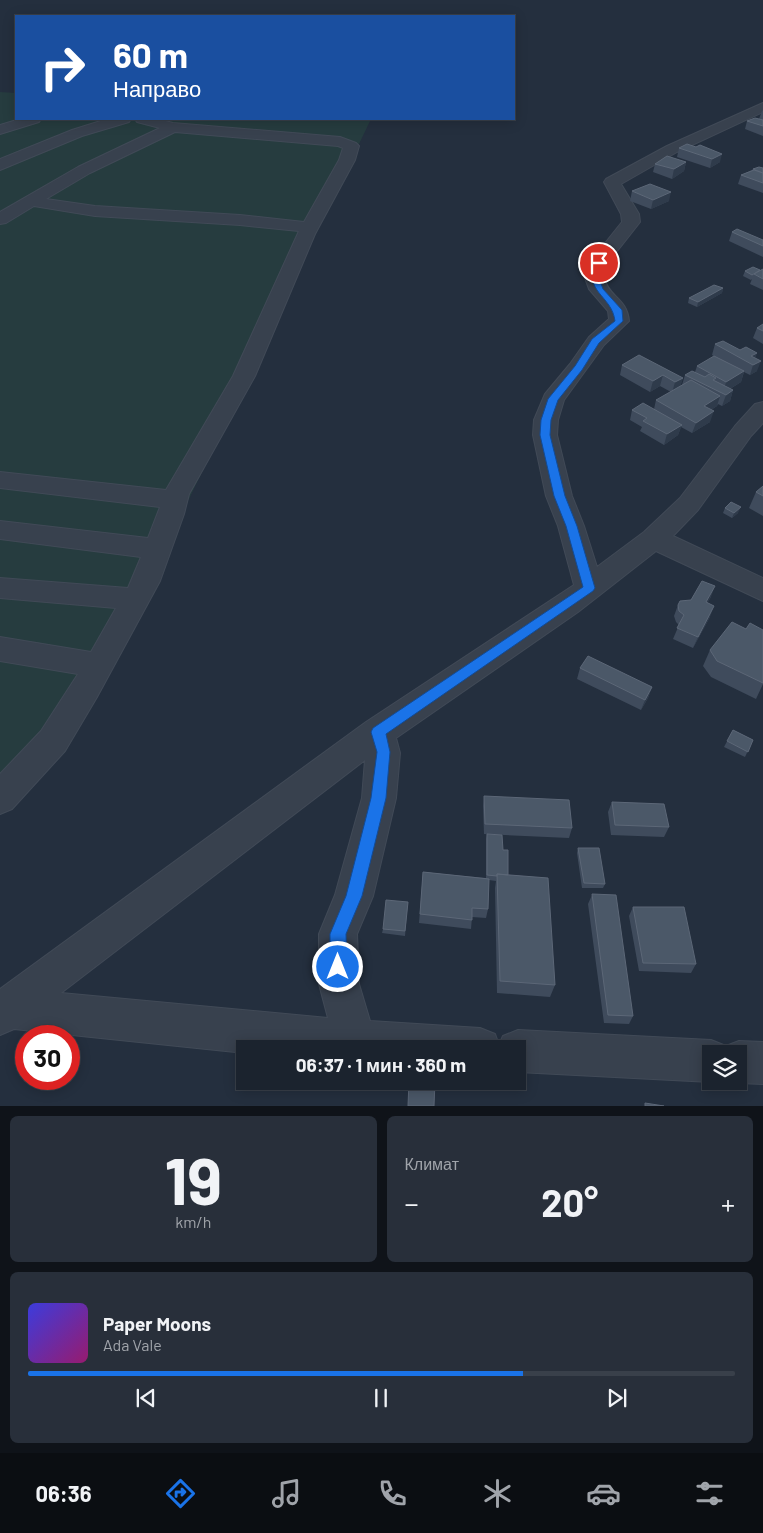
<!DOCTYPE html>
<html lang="ru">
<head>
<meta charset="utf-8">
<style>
  :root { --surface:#1b232e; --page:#282f3a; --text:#f1f3f6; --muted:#a0a4aa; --line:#39404a; --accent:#1a73e8 }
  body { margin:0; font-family:Barlow,sans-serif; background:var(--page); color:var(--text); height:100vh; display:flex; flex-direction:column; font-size:19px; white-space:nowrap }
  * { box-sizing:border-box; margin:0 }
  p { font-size:16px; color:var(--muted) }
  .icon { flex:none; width:28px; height:28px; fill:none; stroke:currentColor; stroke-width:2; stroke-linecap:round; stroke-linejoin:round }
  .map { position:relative; height:1106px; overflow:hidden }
  .panel { display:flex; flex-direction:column; gap:10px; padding:10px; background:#0f1319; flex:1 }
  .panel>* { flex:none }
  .hud { position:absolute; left:15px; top:15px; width:500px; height:105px; border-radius:0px; box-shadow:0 2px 12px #0003,0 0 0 1px var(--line); background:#1a4fa0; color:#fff; overflow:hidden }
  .controls { position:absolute; left:702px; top:1045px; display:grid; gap:10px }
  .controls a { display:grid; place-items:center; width:45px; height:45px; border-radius:0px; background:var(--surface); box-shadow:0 2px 12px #0003,0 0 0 1px var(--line); font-size:25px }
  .speed { position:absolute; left:15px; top:1025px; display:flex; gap:10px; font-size:25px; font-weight:700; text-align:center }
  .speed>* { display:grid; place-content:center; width:65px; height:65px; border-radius:50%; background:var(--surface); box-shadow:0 2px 12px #0003,0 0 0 1px var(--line); line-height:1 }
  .speed .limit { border:8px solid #d22; background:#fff; color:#111 }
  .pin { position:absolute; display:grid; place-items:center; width:42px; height:42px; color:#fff; margin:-21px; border:2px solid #fff; border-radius:50%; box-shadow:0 1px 5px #0007 }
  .me { position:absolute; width:55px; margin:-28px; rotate:0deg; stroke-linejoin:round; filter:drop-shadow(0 0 4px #0008) }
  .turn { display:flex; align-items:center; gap:18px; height:105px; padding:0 15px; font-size:22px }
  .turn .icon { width:65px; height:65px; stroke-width:2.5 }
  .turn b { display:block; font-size:35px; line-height:42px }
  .big { font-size:38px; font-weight:700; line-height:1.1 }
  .panel .tile { flex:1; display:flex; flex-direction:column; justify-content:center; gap:8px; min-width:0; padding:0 18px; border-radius:8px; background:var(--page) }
  .panel .dial { align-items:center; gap:0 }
  .dial b { font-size:65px; line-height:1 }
  .song { display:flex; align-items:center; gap:15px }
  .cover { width:60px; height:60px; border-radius:8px; background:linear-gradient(135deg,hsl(240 70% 55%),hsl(320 70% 35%)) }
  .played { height:5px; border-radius:2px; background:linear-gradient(90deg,var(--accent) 70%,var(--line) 70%) }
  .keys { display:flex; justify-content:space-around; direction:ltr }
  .heat { display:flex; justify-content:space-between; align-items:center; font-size:28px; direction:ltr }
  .panel .tiles { flex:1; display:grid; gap:10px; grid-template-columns:1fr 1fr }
  .tile:last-child { grid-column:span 2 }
  .trip { position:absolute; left:236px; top:1040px; width:290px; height:50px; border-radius:0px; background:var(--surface); box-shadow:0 2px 12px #0003,0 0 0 1px var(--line); font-weight:700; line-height:50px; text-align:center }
  .menu { display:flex; height:80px; justify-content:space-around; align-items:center; background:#0b0e12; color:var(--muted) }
  .menu .icon { width:35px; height:35px }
  .menu .active { color:var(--accent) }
  .menu b { font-size:22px; color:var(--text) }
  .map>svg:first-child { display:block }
  .green { fill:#263c3f }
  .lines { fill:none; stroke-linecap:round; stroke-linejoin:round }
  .minor-casing { stroke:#414a57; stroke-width:2 }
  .minor { fill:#38414e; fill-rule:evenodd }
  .wall { fill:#3f4b5c }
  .shaded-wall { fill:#2f3b4b }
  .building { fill:#4b5868; stroke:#5c6777 }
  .route { fill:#1a73e8; stroke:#114b97 }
</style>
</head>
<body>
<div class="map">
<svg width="763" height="1106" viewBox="0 0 763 1106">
  <rect width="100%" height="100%" fill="#242f3e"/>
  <path class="green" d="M 0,92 L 16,93 L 16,119 L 371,119 L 189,499 L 0,814 Z"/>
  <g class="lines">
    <defs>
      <path id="minor" d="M 763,103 L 763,112 L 677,152 L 621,184 L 639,214 L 640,222 L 618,250 L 610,256 C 608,263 604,273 605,280 C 609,297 627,298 629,321 L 604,345 L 564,400 L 558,420 L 557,435 L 572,496 L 584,526 L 597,567 L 644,532 L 680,498 L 735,426 L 755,404 L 763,402 L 763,423 L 751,436 L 698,510 L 673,536 L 763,578 L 763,601 L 656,551 L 578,612 L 396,738 L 400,753 L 396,798 L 373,896 L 357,934 L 359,984 L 370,1021 L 480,1028 L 495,1034 L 499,1045 L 503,1036 L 518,1030 L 711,1040 L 726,1046 L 739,1041 L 763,1042 L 763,1084 L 739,1083 L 734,1081 L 739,1081 L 739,1054 L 711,1054 L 711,1081 L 714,1081 L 711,1082 L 518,1072 L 518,1049 L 245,1049 L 245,1053 L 14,1029 L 0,1035 L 0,989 L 366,722 L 574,585 L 558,526 L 546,496 L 533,435 L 534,420 L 545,394 L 570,364 L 589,337 L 609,319 L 608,311 L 589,289 L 585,278 L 592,253 L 606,242 L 622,222 L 621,214 L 604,182 L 606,179 L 667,146 ZM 365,760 L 362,798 L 335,895 L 319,934 L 319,984 L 328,1018 L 61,993 Z
        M 20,119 L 41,119 L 39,122 L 0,134 L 0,125 Z
        M 107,119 L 131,119 L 129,122 L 82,136 L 0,170 L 0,159 L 72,130 Z
        M 135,119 L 158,119 L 173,123 L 340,137 L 356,143 L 359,146 L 355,160 L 315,234 L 255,376 L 189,494 L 184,514 L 160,581 L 97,697 L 65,751 L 12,809 L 0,814 L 0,774 L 41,731 L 78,674 L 0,661 L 0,637 L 91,652 L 116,608 L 0,598 L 0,578 L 128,588 L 141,557 L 0,539 L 0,521 L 148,538 L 160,507 L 0,488 L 0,472 L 166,490 L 233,376 L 299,231 L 240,225 L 95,216 L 34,206 L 6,223 L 0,224 L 0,212 L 78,167 L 160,128 L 137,122 ZM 175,132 L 338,146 L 343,148 L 339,160 L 304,222 L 240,215 L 95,206 L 46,199 L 90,173 Z"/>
    </defs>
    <use href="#minor" class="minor-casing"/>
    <use href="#minor" class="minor"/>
  </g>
  <path class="wall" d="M 763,110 L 763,136 L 745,129 L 747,121 L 759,119 L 762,111 Z
    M 696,147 L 720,162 L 710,168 L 677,157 L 679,148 Z
    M 686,162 L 684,171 L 672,179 L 653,172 L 655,164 Z
    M 763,168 L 763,193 L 738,184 L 741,175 L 752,170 L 753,169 Z
    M 632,191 L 669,201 L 651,209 L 630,201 Z
    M 732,232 L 763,240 L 763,257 L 729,241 Z
    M 763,269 L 763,290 L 750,284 L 752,279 L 751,280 L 743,276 L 745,271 L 760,270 Z
    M 723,288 L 722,293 L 697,307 L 688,303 L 689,298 Z
    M 763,324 L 763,344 L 753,338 L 757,328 Z
    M 715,344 L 755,358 L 757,371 L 750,375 L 744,372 L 741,382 L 730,389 L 733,390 L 730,401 L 722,406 L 718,404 L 717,406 L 711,410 L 710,422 L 692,433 L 681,427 L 678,435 L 664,445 L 640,431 L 642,427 L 630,420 L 632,410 L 654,409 L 656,400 L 671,392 L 660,386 L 650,392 L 620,375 L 622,365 L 683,378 L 680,386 L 682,385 L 685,375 L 695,372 L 697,366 L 723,361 L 712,355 Z
    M 763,486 L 763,516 L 749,508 L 756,492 Z
    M 725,508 L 738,513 L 732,518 L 723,513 Z
    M 711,597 L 707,603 L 710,617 L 693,648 L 673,639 L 679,625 L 676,622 L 674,616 L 678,605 L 691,600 Z
    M 746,629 L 763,630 L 763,684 L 756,699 L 711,677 L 703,666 L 710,650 Z
    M 580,668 L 652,687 L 648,698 L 641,710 L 577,679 Z
    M 733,730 L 753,740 L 745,757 L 724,747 Z
    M 484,796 L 572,828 L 569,838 L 484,834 L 483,806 Z
    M 612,802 L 669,827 L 664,837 L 611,835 L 608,812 Z
    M 487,834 L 503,850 L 508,875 L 555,985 L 550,997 L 497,993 L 495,888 L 496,881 L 489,880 L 488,909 L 486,918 L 472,917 L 471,929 L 419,923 L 423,872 L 486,878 L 486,839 Z
    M 578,848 L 605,884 L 603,888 L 582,888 L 577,853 Z
    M 592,895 L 633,1016 L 629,1024 L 604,1023 L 588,904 Z
    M 408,902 L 405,936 L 382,933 L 383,929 Z
    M 633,907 L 696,964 L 691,973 L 639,971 L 629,916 Z"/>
  <path class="shaded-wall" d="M 722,154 L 720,162 L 710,168 L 712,159 Z
    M 686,162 L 684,171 L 672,179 L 674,169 Z
    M 671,192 L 669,201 L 651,209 L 653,200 Z
    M 723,288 L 722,293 L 697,307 L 698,302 Z
    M 757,353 L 754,363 L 751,356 Z
    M 761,361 L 757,371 L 750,375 L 753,365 Z
    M 744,371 L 741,382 L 723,393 L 726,382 Z
    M 663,375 L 660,386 L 650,392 L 653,381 Z
    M 683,378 L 680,388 L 672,393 L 675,382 Z
    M 733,390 L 730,401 L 722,406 L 726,395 Z
    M 720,396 L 717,406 L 701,416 L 704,406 Z
    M 714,411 L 710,422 L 692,433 L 696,423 Z
    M 682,425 L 678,435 L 664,445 L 667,434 Z
    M 741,507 L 738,513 L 732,518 L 734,513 Z
    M 715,586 L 711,597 L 702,613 L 706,602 Z
    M 714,606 L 710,617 L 693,648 L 698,637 Z
    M 652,687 L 648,698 L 641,710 L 645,700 Z"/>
  <path class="building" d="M 755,118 L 763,120 L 763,126 L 747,121 Z
    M 687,144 L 696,147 L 700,145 L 722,154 L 712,159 L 679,148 Z
    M 667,156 L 686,162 L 674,169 L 655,164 Z
    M 759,167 L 763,168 L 763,173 L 753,169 Z
    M 754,170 L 763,173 L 763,183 L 741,175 Z
    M 650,184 L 671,192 L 653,200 L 632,191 Z
    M 737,229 L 763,240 L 763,246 L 732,232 Z
    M 753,267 L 760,270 L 752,275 L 745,271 Z
    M 763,269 L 763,279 L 754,274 Z
    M 714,285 L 723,288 L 698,302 L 689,298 Z
    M 763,324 L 763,331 L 757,328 Z
    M 723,341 L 740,350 L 746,347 L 757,353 L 751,356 L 761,361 L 753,365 L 715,344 Z
    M 639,355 L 683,378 L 675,382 L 663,375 L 653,381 L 622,365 Z
    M 714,356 L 744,371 L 726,382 L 697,366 Z
    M 692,371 L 705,377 L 709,374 L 716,378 L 713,380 L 733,390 L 726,395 L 685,375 Z
    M 691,380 L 720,396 L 704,406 L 714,411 L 696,423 L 656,400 Z
    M 643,403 L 682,425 L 667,434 L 643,421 L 647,418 L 632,410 Z
    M 763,486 L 763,496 L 756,492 Z
    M 731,502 L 741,507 L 734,513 L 725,508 Z
    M 702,581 L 715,586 L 706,602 L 714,606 L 698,637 L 677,628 L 684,615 L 679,611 L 678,605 L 680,601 L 691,600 Z
    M 732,622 L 746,629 L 750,623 L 763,630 L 763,683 L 717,661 L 710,650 Z
    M 588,656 L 652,687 L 645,700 L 580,668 Z
    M 733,730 L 753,740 L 748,752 L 727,741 Z
    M 484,796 L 569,800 L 572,828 L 485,824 Z
    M 612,802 L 664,804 L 669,827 L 615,825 Z
    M 487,834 L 502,835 L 503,850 L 508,850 L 508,875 L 497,874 L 497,876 L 487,875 Z
    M 578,848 L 599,848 L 605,884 L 584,883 Z
    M 423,872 L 489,879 L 488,909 L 472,908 L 472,920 L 420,914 Z
    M 497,874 L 548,878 L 555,985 L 500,981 Z
    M 592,894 L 616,895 L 633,1016 L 608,1015 Z
    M 386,900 L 408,902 L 405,931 L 383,929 Z
    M 633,907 L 684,907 L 696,964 L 643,963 Z
    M 409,1081 L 435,1081 L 434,1106 L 408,1106 Z
    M 645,1103 L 664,1106 L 645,1106 Z"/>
  <path class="route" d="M 596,261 L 603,263 L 599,278 L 603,289 L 622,310 L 623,321 L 599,343 L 582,370 L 558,400 L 551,420 L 550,435 L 565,496 L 577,526 L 595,588 L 593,591 L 386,734 L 390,752 L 386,798 L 362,896 L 346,934 L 347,967 L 344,973 L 338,976 L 333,973 L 330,967 L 330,934 L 346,896 L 371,798 L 377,752 L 371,732 L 373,728 L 583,587 L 566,526 L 554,496 L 540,435 L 541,420 L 548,399 L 575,366 L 592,339 L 615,321 C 612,295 582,292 596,261 Z"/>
</svg>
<div class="controls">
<a><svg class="icon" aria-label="layers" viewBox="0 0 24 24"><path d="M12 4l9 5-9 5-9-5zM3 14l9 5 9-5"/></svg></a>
</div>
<div class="speed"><div class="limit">30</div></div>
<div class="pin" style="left:599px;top:263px;background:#d93025"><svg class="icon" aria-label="arrive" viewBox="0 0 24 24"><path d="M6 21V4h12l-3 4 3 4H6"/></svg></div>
<svg class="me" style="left:338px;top:967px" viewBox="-20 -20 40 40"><circle r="17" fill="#1a73e8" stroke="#fff" stroke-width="3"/><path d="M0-11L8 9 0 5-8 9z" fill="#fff"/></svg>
<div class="trip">06:37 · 1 мин · 360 m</div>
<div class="hud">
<div class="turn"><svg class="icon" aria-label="right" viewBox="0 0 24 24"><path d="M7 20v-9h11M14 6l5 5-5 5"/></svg><div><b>60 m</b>Направо</div></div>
</div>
</div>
<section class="panel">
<div class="tiles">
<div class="tile dial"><b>19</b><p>km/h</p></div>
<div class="tile"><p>Климат</p>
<div class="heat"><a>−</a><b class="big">20°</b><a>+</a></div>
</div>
<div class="tile">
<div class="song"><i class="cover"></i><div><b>Paper Moons</b><p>Ada Vale</p></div></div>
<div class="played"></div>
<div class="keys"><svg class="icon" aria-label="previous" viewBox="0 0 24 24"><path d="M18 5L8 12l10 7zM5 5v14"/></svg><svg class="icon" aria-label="pause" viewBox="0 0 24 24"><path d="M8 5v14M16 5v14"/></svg><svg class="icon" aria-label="next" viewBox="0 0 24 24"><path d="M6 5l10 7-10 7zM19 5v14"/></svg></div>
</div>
</div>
</section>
<nav class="menu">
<b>06:36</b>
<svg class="icon active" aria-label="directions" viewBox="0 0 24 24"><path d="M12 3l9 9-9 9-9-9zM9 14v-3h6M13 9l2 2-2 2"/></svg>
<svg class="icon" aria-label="music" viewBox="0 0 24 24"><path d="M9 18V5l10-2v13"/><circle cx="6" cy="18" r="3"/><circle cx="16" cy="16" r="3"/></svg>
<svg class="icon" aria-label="phone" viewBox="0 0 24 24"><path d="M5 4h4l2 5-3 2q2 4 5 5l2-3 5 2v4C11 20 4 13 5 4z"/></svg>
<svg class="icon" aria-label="climate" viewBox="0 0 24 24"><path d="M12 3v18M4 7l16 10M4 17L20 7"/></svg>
<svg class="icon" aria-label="car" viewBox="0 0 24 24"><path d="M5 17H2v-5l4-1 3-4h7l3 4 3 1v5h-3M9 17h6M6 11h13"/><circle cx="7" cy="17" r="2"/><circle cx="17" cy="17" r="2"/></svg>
<svg class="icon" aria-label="filters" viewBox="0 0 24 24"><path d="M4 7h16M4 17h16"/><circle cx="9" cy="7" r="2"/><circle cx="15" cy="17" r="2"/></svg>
</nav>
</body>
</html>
